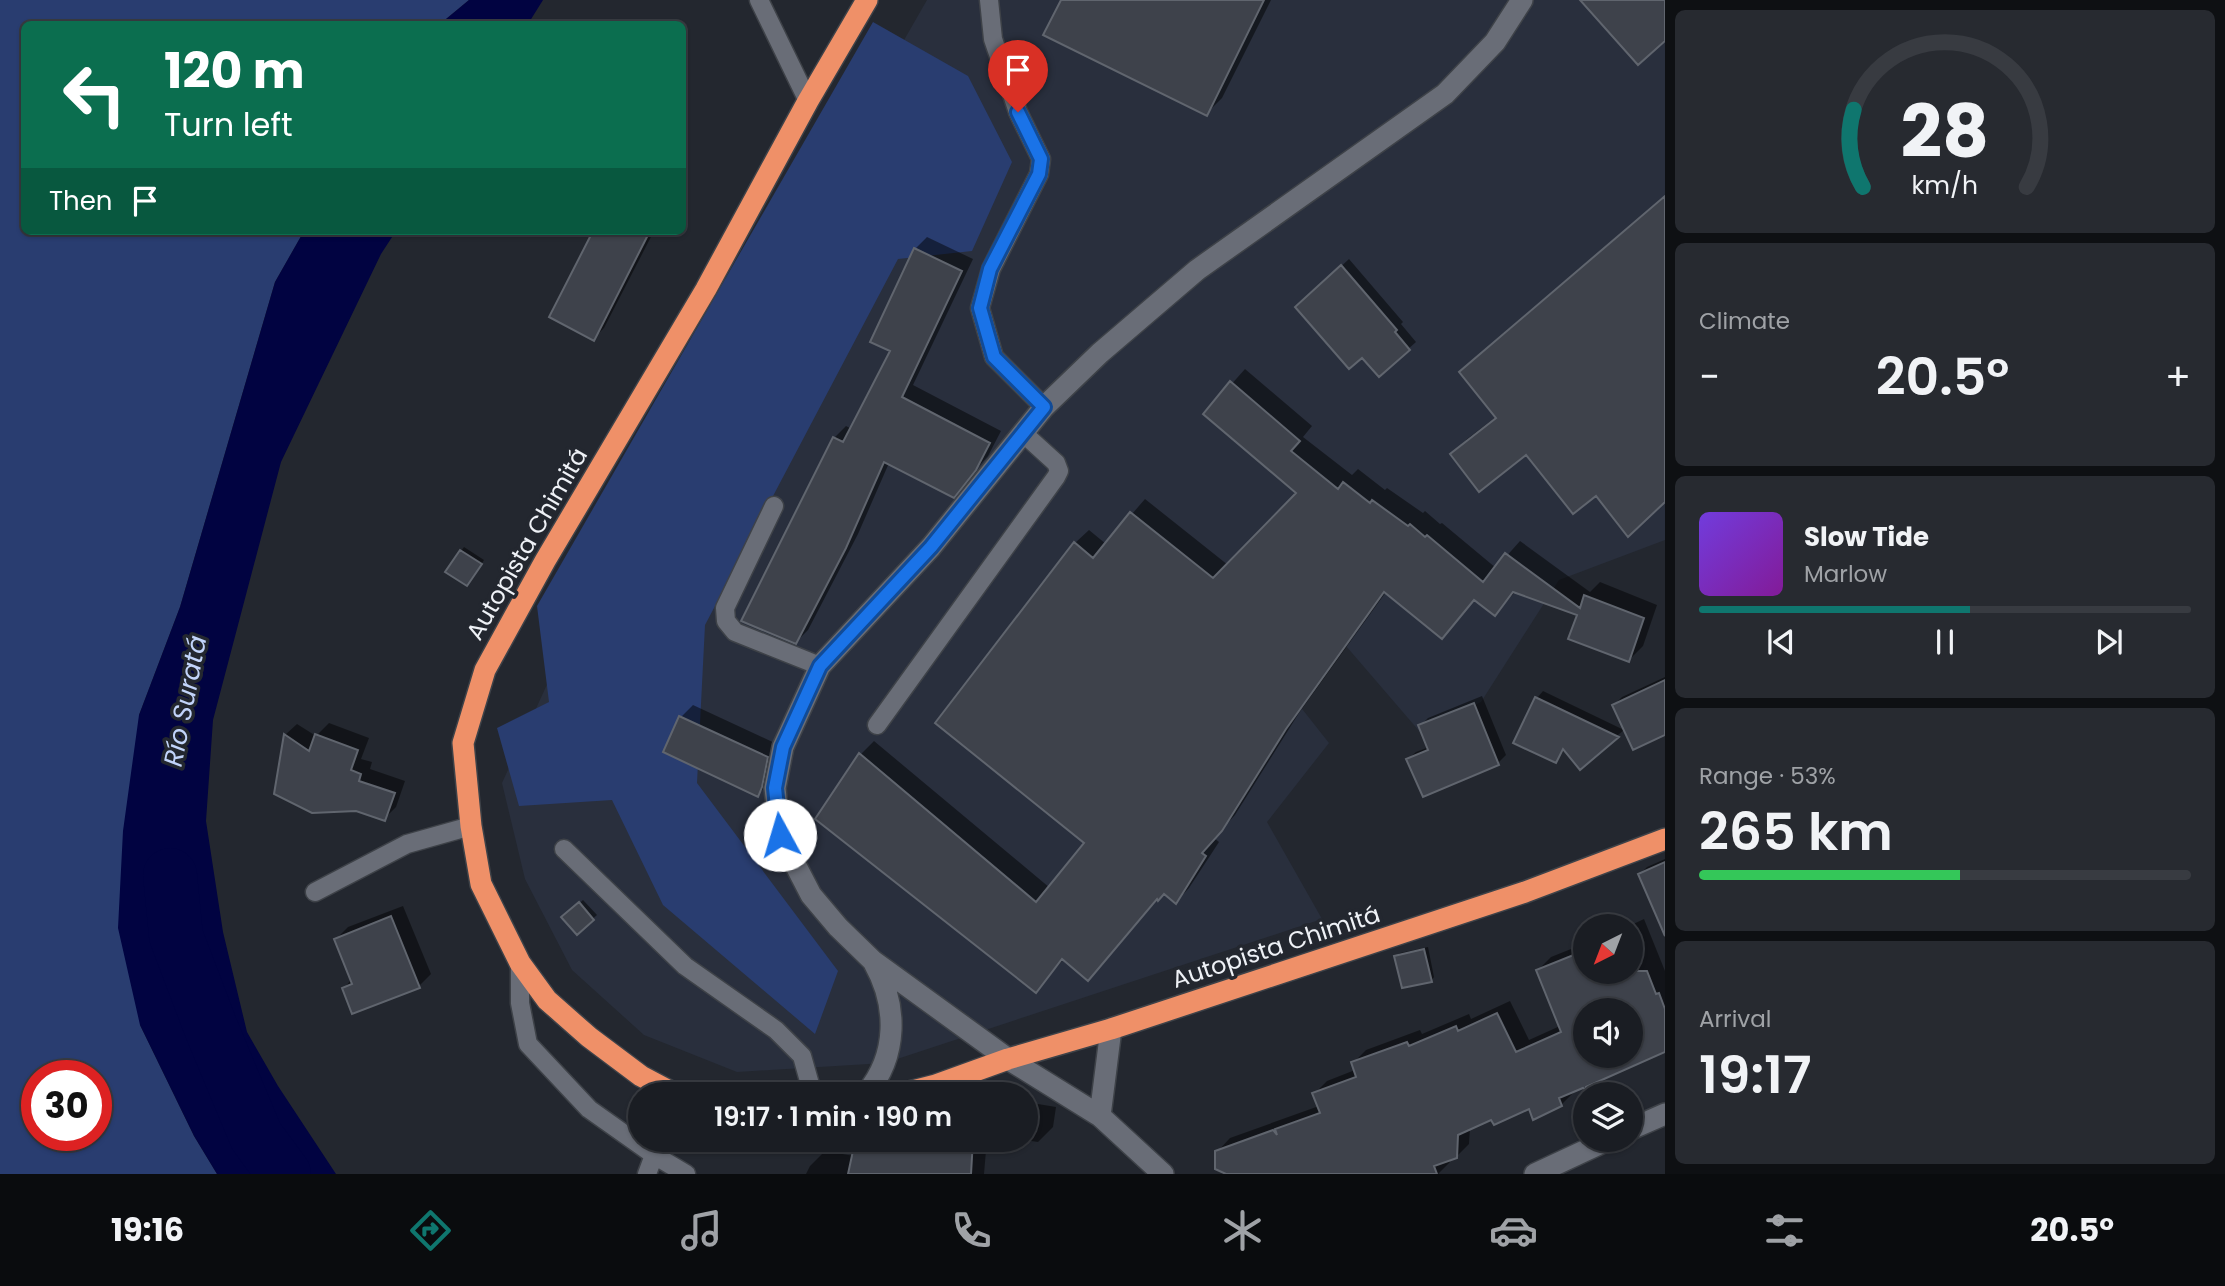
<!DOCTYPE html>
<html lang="en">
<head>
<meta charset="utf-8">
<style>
  :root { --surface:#1a1d23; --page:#272a30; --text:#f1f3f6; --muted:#9fa2a6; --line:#383b41; --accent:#0f766e }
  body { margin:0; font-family:Poppins,sans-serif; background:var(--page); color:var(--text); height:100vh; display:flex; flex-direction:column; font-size:26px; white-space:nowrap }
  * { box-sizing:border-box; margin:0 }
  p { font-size:23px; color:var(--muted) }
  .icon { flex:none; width:38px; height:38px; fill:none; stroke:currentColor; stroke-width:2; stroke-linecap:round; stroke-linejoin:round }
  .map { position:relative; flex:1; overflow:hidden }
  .panel { display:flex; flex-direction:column; gap:10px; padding:10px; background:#0e1013; width:560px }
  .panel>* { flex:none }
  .hud { position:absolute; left:21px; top:21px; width:665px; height:214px; border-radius:10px; box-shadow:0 2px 5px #0004,0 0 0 2px var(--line); background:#0b6e4f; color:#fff; overflow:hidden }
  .needle { width:46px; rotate:222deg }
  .buttons { position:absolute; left:1573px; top:914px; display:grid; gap:14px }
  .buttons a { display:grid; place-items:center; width:70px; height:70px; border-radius:50%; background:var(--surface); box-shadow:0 2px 5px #0004,0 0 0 2px var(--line); font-size:35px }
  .speed { position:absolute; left:21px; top:1060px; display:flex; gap:14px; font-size:35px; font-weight:700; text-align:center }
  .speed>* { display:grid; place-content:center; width:91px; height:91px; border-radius:50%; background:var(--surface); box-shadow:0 2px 5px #0004,0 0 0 2px var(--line); line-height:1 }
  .speed .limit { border:10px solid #d22; background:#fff; color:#111 }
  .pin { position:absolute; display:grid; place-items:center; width:60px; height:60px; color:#fff; margin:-72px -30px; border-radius:50% 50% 50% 0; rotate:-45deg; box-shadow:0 0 7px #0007 }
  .pin .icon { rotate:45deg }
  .me { position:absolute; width:77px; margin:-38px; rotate:354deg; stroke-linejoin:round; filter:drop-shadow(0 0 5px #0008) }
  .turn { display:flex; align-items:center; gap:24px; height:147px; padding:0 28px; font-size:32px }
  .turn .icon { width:91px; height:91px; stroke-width:2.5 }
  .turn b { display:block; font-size:49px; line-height:60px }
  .then { display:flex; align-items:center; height:66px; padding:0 28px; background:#0003; gap:14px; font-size:26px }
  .big { font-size:52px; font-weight:600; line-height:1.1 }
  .panel .widget { flex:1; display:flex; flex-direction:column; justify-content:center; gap:10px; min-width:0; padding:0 24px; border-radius:10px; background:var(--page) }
  .panel .dial { align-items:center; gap:0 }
  .dial svg { height:182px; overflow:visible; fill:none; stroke:var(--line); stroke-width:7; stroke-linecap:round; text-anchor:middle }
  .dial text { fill:var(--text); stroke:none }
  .song { display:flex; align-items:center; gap:21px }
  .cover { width:84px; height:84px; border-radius:10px; background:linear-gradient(135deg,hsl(260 70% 55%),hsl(290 70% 35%)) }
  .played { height:7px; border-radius:4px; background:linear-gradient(90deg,var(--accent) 55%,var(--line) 55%) }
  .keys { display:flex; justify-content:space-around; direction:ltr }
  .heat { display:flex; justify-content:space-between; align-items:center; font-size:38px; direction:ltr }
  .charge { height:10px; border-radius:5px; background:linear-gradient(90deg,#34c759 53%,var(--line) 0) }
  .trip { position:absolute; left:628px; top:1082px; width:410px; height:70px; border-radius:35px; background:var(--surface); box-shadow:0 2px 5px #0004,0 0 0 2px var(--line); font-weight:600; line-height:70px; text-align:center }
  .tabs { display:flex; height:112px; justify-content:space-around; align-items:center; background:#0a0c0e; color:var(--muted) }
  .tabs .icon { width:49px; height:49px }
  .tabs .on { color:var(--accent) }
  .tabs b { font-size:32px; color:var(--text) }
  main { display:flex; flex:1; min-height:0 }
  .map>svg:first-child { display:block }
  .built { fill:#292f3d }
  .green { fill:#293d70; fill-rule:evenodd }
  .water { fill:#010341 }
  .shadow { fill:#0007; fill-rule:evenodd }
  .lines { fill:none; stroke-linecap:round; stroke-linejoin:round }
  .river { stroke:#010341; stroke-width:54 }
  .building { fill:#3e424b; stroke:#60656e; stroke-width:2; fill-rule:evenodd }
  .lane-casing { stroke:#3e4248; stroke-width:21 }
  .street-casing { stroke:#3e4248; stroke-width:24 }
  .highway-casing { stroke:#3e4248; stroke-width:24 }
  .lane { stroke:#696d77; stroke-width:18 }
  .street { stroke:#696d77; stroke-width:21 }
  .highway { stroke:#ef9068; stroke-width:21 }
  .route-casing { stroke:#114b97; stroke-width:18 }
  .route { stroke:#1a73e8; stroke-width:12 }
  .labels { text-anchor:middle; stroke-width:7; stroke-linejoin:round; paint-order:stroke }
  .street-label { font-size:24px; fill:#eef1f6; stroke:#23272f }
  .water-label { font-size:26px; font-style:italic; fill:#c2d4fa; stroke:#23272f }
</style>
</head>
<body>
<main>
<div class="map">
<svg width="1665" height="1174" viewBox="0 0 1665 1174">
  <rect width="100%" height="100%" fill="#23272f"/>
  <path class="built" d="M 927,0 L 1665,0 L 1665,540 L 1559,580 L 1481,702 L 1420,732 L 1346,646 L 1299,705 L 1329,743 L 1267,822 L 1322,919 L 885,1063 L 737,1072 L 644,1035 L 572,970 L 525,879 L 502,783 L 597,575 Z"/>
  <path class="green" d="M 0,0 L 469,0 L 440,24 L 24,24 L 24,231 L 304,231 L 275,282 L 180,607 L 139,715 L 140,1025 L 194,1136 L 217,1174 L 0,1174 ZM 37,1076 L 96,1076 L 96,1136 L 37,1136 Z
    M 873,22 L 968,76 L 1012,162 L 972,251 L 898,259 L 705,625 L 697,783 L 838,971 L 815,1034 L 663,905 L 612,800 L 519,806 L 497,728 L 549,702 L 537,606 Z"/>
  <path class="water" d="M 469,0 L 543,0 L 528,24 L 440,24 Z
    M 304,231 L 396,231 L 381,254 L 281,462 L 213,720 L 206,821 L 223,932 L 247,1032 L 278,1086 L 336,1174 L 311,1174 L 240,1076 L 210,995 L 175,918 L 201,1052 L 231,1128 L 256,1174 L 217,1174 L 194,1136 L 140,1025 L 118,928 L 123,831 L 139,715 L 180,607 L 275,282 Z"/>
  <path class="shadow" d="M 1063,0 L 1271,0 L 1222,98 L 1206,114 Z
    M 1665,196 L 1665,499 L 1596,494 L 1526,453 L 1452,454 L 1467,439 L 1497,416 L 1477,357 Z
    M 595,231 L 654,231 L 604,328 L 593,339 Z
    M 927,237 L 973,259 L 913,385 L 1001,431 L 988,456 L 953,496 L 889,463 L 858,534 L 808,630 L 796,642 L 834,438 L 846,426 L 852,429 L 892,350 L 915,249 Z
    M 1349,259 L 1403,322 L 1401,324 L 1416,342 L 1379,375 L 1305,300 Z
    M 1245,369 L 1312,426 L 1303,437 L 1352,475 L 1358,469 L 1385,490 L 1387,488 L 1423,513 L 1425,511 L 1440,524 L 1442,523 L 1496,568 L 1520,541 L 1590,592 L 1600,582 L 1657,605 L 1643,646 L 1629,660 L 1579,614 L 1516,591 L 1495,614 L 1475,599 L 1386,592 L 1299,713 L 1235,815 L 1214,838 L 1219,842 L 1189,888 L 1176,902 L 1164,892 L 1088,979 L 1064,959 L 1036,990 L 861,754 L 874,741 L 1050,888 L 1086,843 L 1075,543 L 1089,530 L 1106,544 L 1145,499 L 1228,565 L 1299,493 L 1205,414 Z
    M 464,547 L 484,560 L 471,580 L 461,551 Z
    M 1665,677 L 1665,734 L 1614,705 L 1622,697 Z
    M 1543,691 L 1624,730 L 1580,767 L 1565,749 L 1556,761 L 1537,698 Z
    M 1482,696 L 1506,755 L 1498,763 L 1408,759 L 1416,752 L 1429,747 L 1420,726 L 1428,718 Z
    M 693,705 L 779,745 L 769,783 L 757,795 L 665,751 L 681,717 Z
    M 329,723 L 369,738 L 361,759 L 372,762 L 370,769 L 405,781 L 396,807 L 384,819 L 285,735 L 297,724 L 316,736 Z
    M 1665,859 L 1665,897 L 1640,874 L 1647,867 Z
    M 583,900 L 597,915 L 577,933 L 564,917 Z
    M 403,906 L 431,974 L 419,986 L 344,988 L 352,979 L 336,939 L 348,927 Z
    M 1644,919 L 1665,971 L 1665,1050 L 1573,1090 L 1574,1092 L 1561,1105 L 1530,1107 L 1492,1117 L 1470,1127 L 1469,1144 L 1456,1157 L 1449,1159 L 1450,1162 L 1438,1174 L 1230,1174 L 1217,1152 L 1230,1138 L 1319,1106 L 1314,1094 L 1327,1081 L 1355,1070 L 1353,1063 L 1366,1050 L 1420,1030 L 1422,1034 L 1469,1014 L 1471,1019 L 1510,1001 L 1529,1040 L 1560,1026 L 1538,970 L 1551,957 L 1586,943 L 1586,971 L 1631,971 L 1631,926 L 1629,926 ZM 1586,1010 L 1631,1010 L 1631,1055 L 1586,1055 Z
    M 1428,947 L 1434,977 L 1431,981 L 1396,956 L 1400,953 Z
    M 1026,1102 L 1056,1107 L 1053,1127 L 1038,1142 L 1018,1139 L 1026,1139 Z
    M 863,1139 L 987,1139 L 984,1174 L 806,1174 L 810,1166 L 825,1151 L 854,1156 L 856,1147 Z"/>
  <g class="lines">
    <path class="river" d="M 170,875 L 176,936 L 211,1028 L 256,1136 L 284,1174"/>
  </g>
  <path class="building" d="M 1061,0 L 1264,0 L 1207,116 L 1043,35 Z
    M 1580,0 L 1665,0 L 1665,41 L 1638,65 Z
    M 1665,196 L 1665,502 L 1628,537 L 1596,496 L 1573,514 L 1526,455 L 1479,492 L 1450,454 L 1496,418 L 1459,372 Z
    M 593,231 L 650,231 L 594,341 L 549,317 Z
    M 914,248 L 962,271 L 902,397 L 990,443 L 976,470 L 954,498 L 884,462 L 846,548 L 796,644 L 741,621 L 833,437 L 843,442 L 890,351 L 870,342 Z
    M 1341,265 L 1397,330 L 1395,332 L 1410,350 L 1379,377 L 1362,358 L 1349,369 L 1295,307 Z
    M 1230,381 L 1300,441 L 1291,451 L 1338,489 L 1343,482 L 1370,503 L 1372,500 L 1408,526 L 1410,524 L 1425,537 L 1427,535 L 1483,582 L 1505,553 L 1580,608 L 1584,595 L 1644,618 L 1629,662 L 1568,639 L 1577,615 L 1513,592 L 1495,616 L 1474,600 L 1442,639 L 1384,592 L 1286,729 L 1222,831 L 1202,853 L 1206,856 L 1176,904 L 1164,894 L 1158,901 L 1157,899 L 1088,981 L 1062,959 L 1036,993 L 815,819 L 859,753 L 1036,902 L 1084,843 L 935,723 L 1074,542 L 1093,558 L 1130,512 L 1213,578 L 1296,493 L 1203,414 Z
    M 460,550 L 482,564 L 467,586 L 445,572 Z
    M 1665,680 L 1665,735 L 1633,750 L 1612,705 Z
    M 1535,697 L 1619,737 L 1580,770 L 1563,749 L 1556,763 L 1513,743 Z
    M 1474,703 L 1499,765 L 1423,797 L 1406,759 L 1428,750 L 1418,725 Z
    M 679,716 L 768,757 L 762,787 L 758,797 L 663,752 Z
    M 284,734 L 309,751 L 315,734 L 358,750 L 351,770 L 361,774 L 359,781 L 395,793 L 385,821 L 356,811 L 312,813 L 274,794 Z
    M 1665,862 L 1665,936 L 1638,874 Z
    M 579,902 L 594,920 L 577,935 L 561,917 Z
    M 391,916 L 420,988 L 352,1014 L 342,988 L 352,984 L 334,939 Z
    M 1424,949 L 1432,982 L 1402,988 L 1394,956 Z
    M 1586,950 L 1586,971 L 1647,971 L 1656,994 L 1659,993 L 1665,1009 L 1665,1052 L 1586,1087 L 1586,1090 L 1583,1088 L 1559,1098 L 1562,1106 L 1533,1120 L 1529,1109 L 1494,1125 L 1491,1120 L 1458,1135 L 1457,1158 L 1434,1166 L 1437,1174 L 1226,1174 L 1215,1169 L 1215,1151 L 1273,1130 L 1277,1135 L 1275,1129 L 1320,1113 L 1312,1093 L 1356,1077 L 1351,1062 L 1407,1042 L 1409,1046 L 1456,1026 L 1458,1031 L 1497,1013 L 1516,1052 L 1561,1032 L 1536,970 ZM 1586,1010 L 1631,1010 L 1631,1055 L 1586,1055 Z
    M 891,1139 L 973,1139 L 971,1174 L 848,1174 L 854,1146 Z"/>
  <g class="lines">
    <defs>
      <path id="lane" d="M 759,0 L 808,101
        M 989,0 L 993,39 L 1018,112 L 1041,159 L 1039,174 L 991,269 L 980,308 L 994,357 L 1044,407
        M 774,506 L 725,608 L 726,621 L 735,632 L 820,666
        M 877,725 L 1056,477 L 1059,471 L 1056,463 L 1023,433
        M 564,849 L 685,966 L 776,1030 L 802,1056 L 811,1088 L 810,1094
        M 315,892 L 407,844 L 471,826
        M 520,963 L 520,1003 L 528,1044 L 589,1109 L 654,1155 L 686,1174
        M 647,1174 L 654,1155"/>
      <path id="street" d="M 866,1094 C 898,1055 898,1006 874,963
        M 1100,1116 L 1111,1029
        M 1631,1129 L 1665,1114
        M 1163,1174 L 1100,1116 L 1008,1059 L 873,961 L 838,927 L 811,895 L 780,835 L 775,788 L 783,747 L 820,666 L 931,547 L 1044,407 L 1100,353 L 1197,270 L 1445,94 L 1495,42 L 1522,0
        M 1535,1174 L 1610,1139"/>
      <path id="highway" d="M 675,1094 L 641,1076 L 589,1037 L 547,1000 L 520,963 L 481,884 L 471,826 L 463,743 L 485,670 L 545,561 L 706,289 L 808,101 L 867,0
        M 901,1094 L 936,1085 L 1008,1059 L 1111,1029 L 1525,892 L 1665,839"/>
    </defs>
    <use href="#lane" class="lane-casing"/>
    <use href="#street" class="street-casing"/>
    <use href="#highway" class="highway-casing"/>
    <use href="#lane" class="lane"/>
    <use href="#street" class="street"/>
    <use href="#highway" class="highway"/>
  </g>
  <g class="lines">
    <defs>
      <path id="route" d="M 780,835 L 775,788 L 783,747 L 820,666 L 931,547 L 1044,407 L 994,357 L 980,308 L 990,269 L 1039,174 L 1041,159 L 1018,112"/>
    </defs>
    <use href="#route" class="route-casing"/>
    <use href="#route" class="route"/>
  </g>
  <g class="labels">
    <g class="street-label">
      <text transform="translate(527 544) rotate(-60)" y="8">Autopista Chimitá</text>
      <text transform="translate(1276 947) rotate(-18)" y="8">Autopista Chimitá</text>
    </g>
    <g class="water-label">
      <text transform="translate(185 701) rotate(-79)" y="9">Río Suratá</text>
    </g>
  </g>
</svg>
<div class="buttons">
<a><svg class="needle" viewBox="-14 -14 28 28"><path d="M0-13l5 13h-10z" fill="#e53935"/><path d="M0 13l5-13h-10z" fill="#9fa2a6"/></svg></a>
<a><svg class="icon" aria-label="sound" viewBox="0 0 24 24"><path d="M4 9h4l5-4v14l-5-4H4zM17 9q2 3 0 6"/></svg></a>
<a><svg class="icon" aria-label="layers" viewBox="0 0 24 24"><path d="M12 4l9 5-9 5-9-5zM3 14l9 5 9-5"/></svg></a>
</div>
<div class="speed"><div class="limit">30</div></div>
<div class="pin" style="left:1018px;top:112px;background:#d93025"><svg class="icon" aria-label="arrive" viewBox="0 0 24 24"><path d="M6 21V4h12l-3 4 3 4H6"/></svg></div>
<svg class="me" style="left:780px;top:835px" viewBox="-20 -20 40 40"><circle r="19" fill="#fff"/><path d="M0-13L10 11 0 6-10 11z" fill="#1a73e8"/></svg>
<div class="trip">19:17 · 1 min · 190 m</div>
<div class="hud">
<div class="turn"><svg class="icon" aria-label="left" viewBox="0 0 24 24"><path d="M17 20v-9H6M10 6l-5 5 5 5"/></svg><div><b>120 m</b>Turn left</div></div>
<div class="then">Then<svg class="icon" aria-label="arrive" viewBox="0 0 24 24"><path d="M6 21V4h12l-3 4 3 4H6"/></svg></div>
</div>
</div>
<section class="panel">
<div class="widget dial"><svg viewBox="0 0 100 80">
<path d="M14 69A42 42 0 1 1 86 69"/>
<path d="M14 69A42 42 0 0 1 10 35" stroke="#0f766e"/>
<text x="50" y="56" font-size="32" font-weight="700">28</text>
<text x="50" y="72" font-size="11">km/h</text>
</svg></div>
<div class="widget"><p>Climate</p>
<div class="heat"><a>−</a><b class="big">20.5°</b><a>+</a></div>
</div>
<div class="widget">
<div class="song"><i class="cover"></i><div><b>Slow Tide</b><p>Marlow</p></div></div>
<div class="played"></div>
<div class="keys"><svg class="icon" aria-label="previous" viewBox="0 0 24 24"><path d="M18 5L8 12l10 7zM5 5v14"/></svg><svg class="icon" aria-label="pause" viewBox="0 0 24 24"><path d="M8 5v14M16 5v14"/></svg><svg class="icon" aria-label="next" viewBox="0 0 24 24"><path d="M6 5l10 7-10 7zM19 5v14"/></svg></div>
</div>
<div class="widget"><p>Range · 53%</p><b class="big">265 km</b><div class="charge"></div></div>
<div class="widget"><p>Arrival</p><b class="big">19:17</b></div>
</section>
</main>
<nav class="tabs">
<b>19:16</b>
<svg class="icon on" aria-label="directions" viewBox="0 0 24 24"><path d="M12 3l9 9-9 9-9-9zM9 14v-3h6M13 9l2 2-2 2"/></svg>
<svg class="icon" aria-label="music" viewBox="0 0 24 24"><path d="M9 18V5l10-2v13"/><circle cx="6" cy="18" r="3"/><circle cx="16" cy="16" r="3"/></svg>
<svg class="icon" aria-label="phone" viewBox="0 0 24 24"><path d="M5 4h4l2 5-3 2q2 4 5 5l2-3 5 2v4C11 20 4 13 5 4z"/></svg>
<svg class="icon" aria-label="climate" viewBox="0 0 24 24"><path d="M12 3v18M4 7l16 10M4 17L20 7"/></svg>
<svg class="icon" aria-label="car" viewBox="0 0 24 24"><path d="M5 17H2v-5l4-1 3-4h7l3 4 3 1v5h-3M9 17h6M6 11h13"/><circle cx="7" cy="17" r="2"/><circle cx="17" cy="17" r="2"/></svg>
<svg class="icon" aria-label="filters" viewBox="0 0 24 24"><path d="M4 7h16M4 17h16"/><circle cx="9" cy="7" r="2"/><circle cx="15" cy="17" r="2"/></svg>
<b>20.5°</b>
</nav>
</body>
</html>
